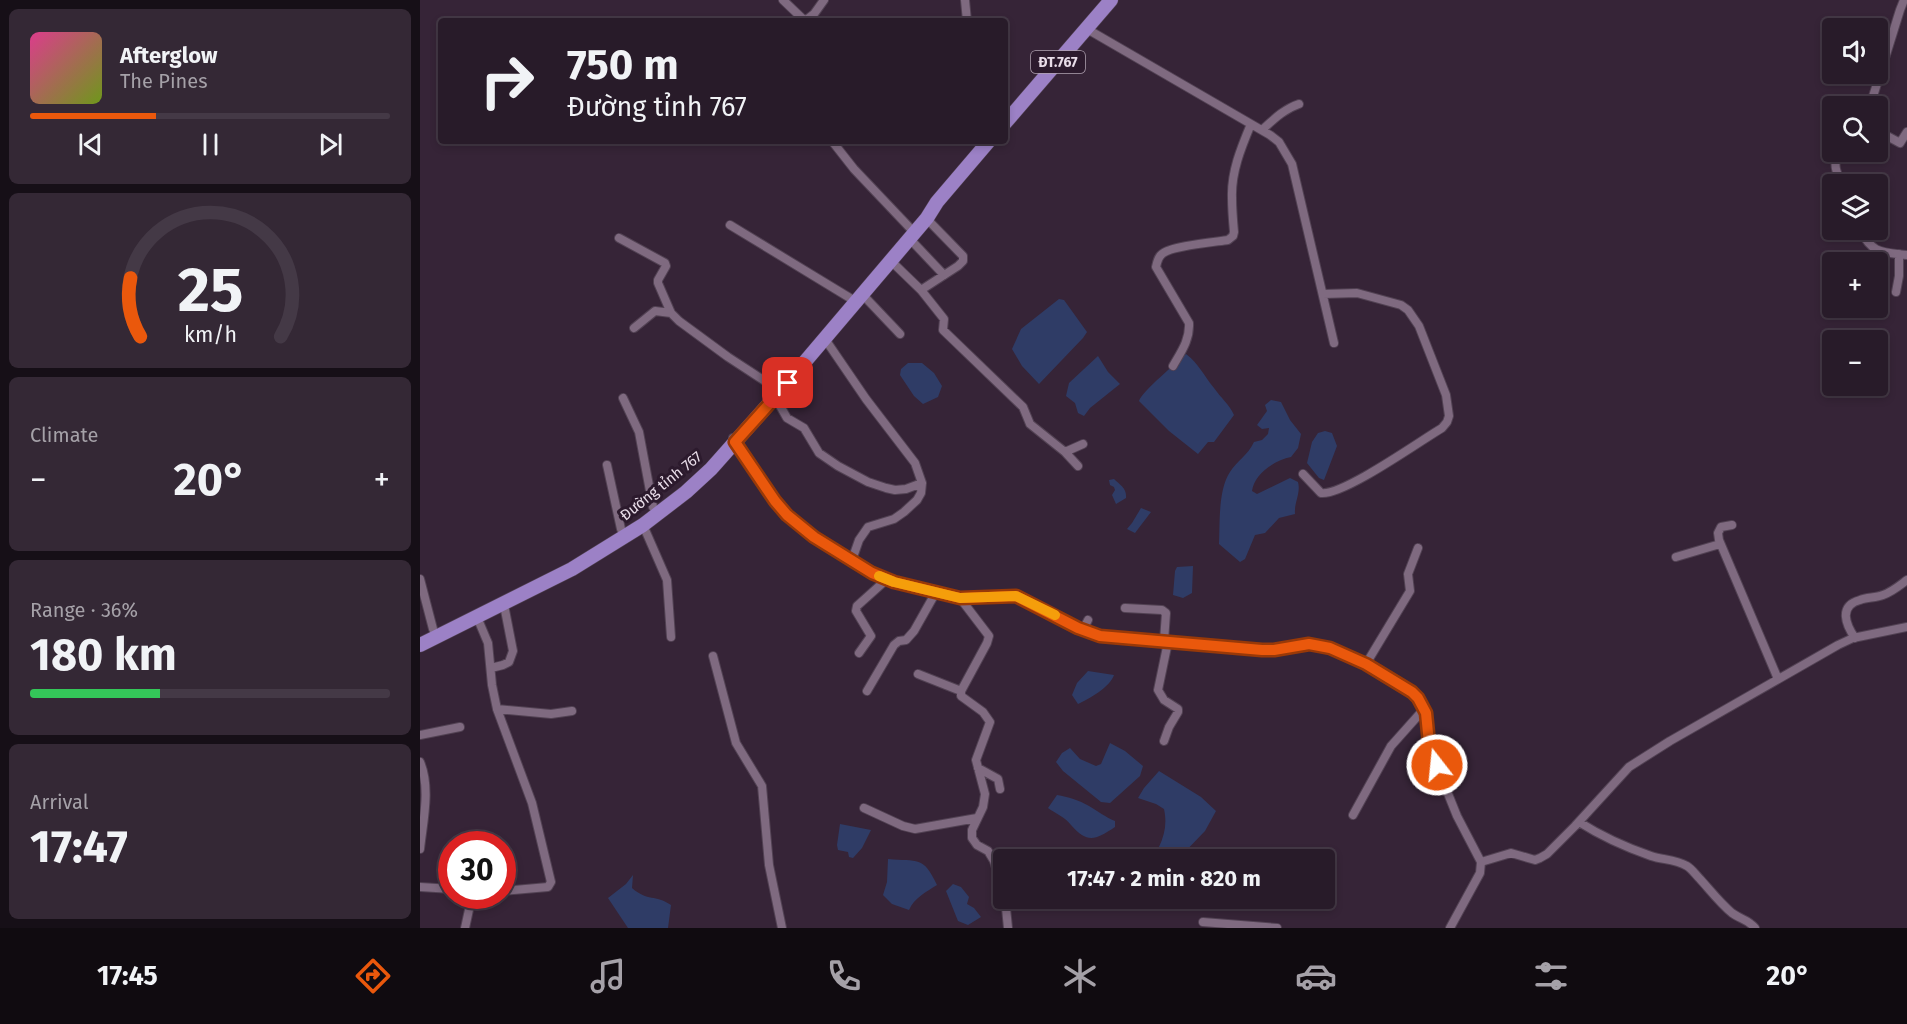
<!DOCTYPE html>
<html lang="en">
<head>
<meta charset="utf-8">
<style>
  :root { --surface:#281b29; --page:#342835; --text:#f1f3f6; --muted:#a5a1a8; --line:#443946; --accent:#ea580c }
  body { margin:0; font-family:"Fira Sans",sans-serif; background:var(--page); color:var(--text); height:100vh; display:flex; flex-direction:column; font-size:22px; white-space:nowrap }
  * { box-sizing:border-box; margin:0 }
  p { font-size:20px; color:var(--muted) }
  .icon { flex:none; width:33px; height:33px; fill:none; stroke:currentColor; stroke-width:2; stroke-linecap:round; stroke-linejoin:round }
  .map { position:relative; flex:1; overflow:hidden }
  .drawer { display:flex; flex-direction:column; gap:9px; padding:9px; background:#160f17; width:420px }
  .drawer>* { flex:none }
  .hud { position:absolute; left:18px; top:18px; width:570px; height:126px; border-radius:6px; box-shadow:0 3px 9px #0003,0 0 0 2px var(--line); background:#281b29; color:var(--text); overflow:hidden }
  .buttons { position:absolute; left:1402px; top:18px; display:grid; gap:12px }
  .buttons a { display:grid; place-items:center; width:66px; height:66px; border-radius:6px; background:var(--surface); box-shadow:0 3px 9px #0003,0 0 0 2px var(--line); font-size:30px }
  .speed { position:absolute; left:18px; top:831px; display:flex; gap:12px; font-size:30px; font-weight:700; text-align:center }
  .speed>* { display:grid; place-content:center; width:78px; height:78px; border-radius:50%; background:var(--surface); box-shadow:0 3px 9px #0003,0 0 0 2px var(--line); line-height:1 }
  .speed .limit { border:9px solid #d22; background:#fff; color:#111 }
  .pin { position:absolute; display:grid; place-items:center; width:51px; height:51px; color:#fff; margin:-26px; border-radius:12px; box-shadow:0 3px 9px #0006 }
  .me { position:absolute; width:66px; margin:-33px; rotate:344deg; stroke-linejoin:round; filter:drop-shadow(0 0 4px #0008) }
  .turn { display:flex; align-items:center; gap:21px; height:126px; padding:0 30px; font-size:27px }
  .turn .icon { width:78px; height:78px; stroke-width:2.5 }
  .turn b { display:block; font-size:42px; line-height:51px }
  .big { font-size:45px; font-weight:700; line-height:1.1 }
  .drawer .widget { flex:1; display:flex; flex-direction:column; justify-content:center; gap:9px; min-width:0; padding:0 21px; border-radius:9px; background:var(--page) }
  .drawer .dial { align-items:center; gap:0 }
  .dial svg { height:156px; overflow:visible; fill:none; stroke:var(--line); stroke-width:7; stroke-linecap:round; text-anchor:middle }
  .dial text { fill:var(--text); stroke:none }
  .song { display:flex; align-items:center; gap:18px }
  .cover { width:72px; height:72px; border-radius:9px; background:linear-gradient(135deg,hsl(330 70% 55%),hsl(80 70% 35%)) }
  .played { height:6px; border-radius:3px; background:linear-gradient(90deg,var(--accent) 35%,var(--line) 35%) }
  .keys { display:flex; justify-content:space-around; direction:ltr }
  .heat { display:flex; justify-content:space-between; align-items:center; font-size:33px; direction:ltr }
  .charge { height:9px; border-radius:4px; background:linear-gradient(90deg,#34c759 36%,var(--line) 0) }
  .trip { position:absolute; left:573px; top:849px; width:342px; height:60px; border-radius:6px; background:var(--surface); box-shadow:0 3px 9px #0003,0 0 0 2px var(--line); font-weight:700; line-height:60px; text-align:center }
  .menu { display:flex; height:96px; justify-content:space-around; align-items:center; background:#100b10; color:var(--muted) }
  .menu .icon { width:42px; height:42px }
  .menu .selected { color:var(--accent) }
  .menu b { font-size:27px; color:var(--text) }
  main { display:flex; flex:1; min-height:0 }
  .map>svg:first-child { display:block }
  .water { fill:#2f3c66 }
  .lines { fill:none; stroke-linecap:round; stroke-linejoin:round }
  .street-casing { stroke:#524253; stroke-width:10 }
  .primary-casing { stroke:#524253; stroke-width:15 }
  .street { stroke:#7f6a80; stroke-width:8 }
  .primary { stroke:#9c81c6; stroke-width:14 }
  .route-casing { stroke:#983908; stroke-width:15 }
  .route { stroke:#ea580c; stroke-width:10 }
  .slow { stroke:#f59e0b; stroke-width:10 }
  .labels { text-anchor:middle; stroke-width:6; stroke-linejoin:round; paint-order:stroke }
  .shield { fill:#2c1a2d; stroke:#b0a2b1; stroke-width:1.5 }
  .shield-label { font-size:14px; font-weight:bold; fill:#e9dde9 }
  .street-label { font-size:15px; fill:#e9dde9; stroke:#2c1a2d }
</style>
</head>
<body>
<main>
<section class="drawer">
<div class="widget">
<div class="song"><i class="cover"></i><div><b>Afterglow</b><p>The Pines</p></div></div>
<div class="played"></div>
<div class="keys"><svg class="icon" aria-label="previous" viewBox="0 0 24 24"><path d="M18 5L8 12l10 7zM5 5v14"/></svg><svg class="icon" aria-label="pause" viewBox="0 0 24 24"><path d="M8 5v14M16 5v14"/></svg><svg class="icon" aria-label="next" viewBox="0 0 24 24"><path d="M6 5l10 7-10 7zM19 5v14"/></svg></div>
</div>
<div class="widget dial"><svg viewBox="0 0 100 80">
<path d="M14 69A42 42 0 1 1 86 69"/>
<path d="M14 69A42 42 0 0 1 9 39" stroke="#ea580c"/>
<text x="50" y="56" font-size="32" font-weight="700">25</text>
<text x="50" y="72" font-size="11">km/h</text>
</svg></div>
<div class="widget"><p>Climate</p>
<div class="heat"><a>−</a><b class="big">20°</b><a>+</a></div>
</div>
<div class="widget"><p>Range · 36%</p><b class="big">180 km</b><div class="charge"></div></div>
<div class="widget"><p>Arrival</p><b class="big">17:47</b></div>
</section>
<div class="map">
<svg width="1487" height="928" viewBox="0 0 1487 928">
  <rect width="100%" height="100%" fill="#362437"/>
  <path class="water" d="M 639,299 L 644,300 L 667,332 L 663,338 L 619,384 L 602,366 L 592,349 L 601,329 Z
    M 766,354 C 779,364 784,376 794,388 C 801,398 809,404 814,415 L 794,442 L 788,442 L 778,454 L 749,431 L 719,401 C 723,390 756,364 766,354 Z
    M 678,356 L 688,372 L 700,384 L 670,408 L 664,416 L 658,413 L 655,403 L 646,396 L 649,383 Z
    M 488,363 L 502,363 L 514,373 L 522,386 L 518,397 L 503,404 L 494,396 L 480,375 L 481,369 Z
    M 851,400 L 861,402 L 870,420 L 881,434 L 878,448 L 871,457 C 855,460 834,474 832,491 L 837,494 L 870,478 L 878,482 C 881,493 874,502 875,514 L 859,518 L 845,533 L 835,535 L 825,559 L 820,562 L 799,544 C 800,523 798,490 810,472 C 817,461 828,455 834,442 L 842,440 L 848,434 L 849,428 L 842,429 L 837,425 L 847,411 L 845,405 Z
    M 905,431 L 912,433 L 917,446 L 904,480 L 899,478 L 887,463 L 892,442 L 898,433 Z
    M 694,479 C 700,485 707,488 706,498 L 696,504 L 692,495 L 695,490 L 694,487 L 690,485 L 689,480 Z
    M 721,508 L 731,512 L 715,533 L 707,529 L 712,523 Z
    M 773,566 L 772,593 L 763,598 L 753,595 L 755,571 L 757,567 Z
    M 668,671 L 694,675 C 690,687 669,699 658,704 L 652,695 L 657,683 Z
    M 690,743 L 705,751 L 723,766 L 720,776 L 690,803 L 681,802 L 643,771 L 636,762 L 642,753 L 650,748 L 660,759 L 676,766 L 681,764 Z
    M 739,771 L 781,797 L 796,811 L 785,831 L 758,859 L 746,859 L 739,847 C 745,834 747,823 744,809 L 736,804 L 718,798 L 724,788 Z
    M 637,795 C 648,797 659,800 669,806 C 678,811 685,817 695,821 L 695,827 C 675,840 668,844 651,825 C 646,818 635,813 628,808 Z
    M 420,824 L 451,830 L 442,848 L 433,858 L 429,857 L 428,852 L 418,850 L 417,845 Z
    M 468,859 C 498,862 503,855 517,885 C 506,892 494,898 489,910 L 472,904 L 463,895 L 467,882 Z
    M 213,875 L 212,888 C 228,902 235,894 251,905 L 248,928 L 208,928 L 188,898 L 206,884 Z
    M 533,884 L 541,887 L 549,897 L 547,904 L 554,908 L 561,917 L 548,925 L 538,921 L 526,891 Z"/>
  <g class="lines">
    <defs>
      <path id="street" d="M 363,0 L 385,21
        M 545,0 L 547,21
        M 385,21 L 394,14 L 404,0
        M 667,29 L 850,135 L 859,142 L 872,164 L 914,343
        M 1450,106 L 1480,10 L 1484,0
        M 842,130 C 853,120 864,109 879,104
        M 1458,131 L 1480,143 L 1487,132
        M 412,141 L 434,169 L 490,228
        M 1418,152 C 1413,165 1416,172 1422,184
        M 310,225 L 430,298
        M 1440,230 C 1453,254 1461,252 1487,255
        M 199,238 L 245,263 L 246,266 L 238,280 L 238,283 L 251,313 L 259,321 L 308,357 L 354,387
        M 489,238 L 524,275
        M 471,261 L 501,290 L 524,319 L 523,330 L 603,407 L 610,424 L 645,452 L 658,466
        M 501,290 L 538,266 L 543,261 L 543,256 L 505,217
        M 1476,292 L 1479,276 L 1479,254
        M 442,294 L 480,334
        M 214,328 L 235,311 L 251,313
        M 405,339 L 446,399 L 495,463 L 502,483 L 501,493 L 497,500 L 484,512 L 474,519 L 448,527 L 439,540 L 432,560
        M 753,366 C 761,352 770,340 769,323 L 736,267 C 737,262 738,257 742,254 C 750,246 795,242 808,240 L 813,236 L 814,232 C 813,221 812,210 812,198 C 811,172 821,148 831,124
        M 355,397 L 367,418 L 384,428 L 399,453 L 418,466 L 448,482 L 466,488 L 475,490 L 486,489 L 502,483
        M 203,398 L 219,432 L 233,507
        M 313,438 L 355,501 L 367,515 L 394,537 L 452,573 L 466,580 L 540,598 L 596,596 L 669,633 L 694,639 L 842,649 L 898,645 L 910,648 L 946,664 L 991,692 L 998,698 L 1006,713 L 1010,749 L 1037,816 L 1061,862 L 1060,873 L 1030,928
        M 645,452 L 663,444
        M 187,465 L 201,529
        M 883,474 L 901,493 C 923,496 1000,441 1022,428 L 1027,422 L 1029,416 L 1026,395 L 999,326 L 988,310 L 981,305 L 937,293 L 903,294
        M 223,525 L 247,580 L 251,637
        M 1312,525 L 1301,527 L 1298,533 L 1299,540 L 1358,679
        M 1256,557 L 1300,544
        M 0,579 L 13,629
        M 540,598 L 569,636 L 567,643 L 541,691 L 541,696 L 563,712 L 570,722 L 556,760 L 565,794 L 563,807 L 552,830 L 552,838 L 557,845 L 568,851 L 574,861 L 584,894
        M 705,608 L 742,610 L 746,613 L 744,641
        M 57,617 L 68,643 L 72,685 L 77,709 L 112,803 L 131,882 L 128,887 L 82,891
        M 663,630 L 668,620
        M 1435,638 C 1426,625 1418,606 1440,600 C 1447,597 1455,598 1463,595 C 1472,592 1479,586 1487,580
        M 439,653 L 451,636 L 436,611 L 437,606 L 466,580
        M 293,656 L 316,743 L 342,786 L 349,865 L 362,928
        M 946,664 L 990,591 L 988,574 L 998,548
        M 71,668 L 83,665 L 89,662 L 93,651 L 84,605
        M 498,674 L 541,691
        M 447,691 L 474,645 L 479,641 L 486,640 L 494,631 L 516,592
        M 77,709 L 131,714 L 152,711
        M 0,735 L 40,727
        M 744,741 L 749,727 L 758,712 L 758,709 L 744,700 L 738,690 L 748,642
        M 0,762 C 11,788 3,821 0,849
        M 558,768 L 578,779 L 580,789
        M 444,808 L 483,826 L 495,829 L 557,818
        M 933,815 L 971,746 L 1004,709
        M 1159,822 C 1181,836 1205,847 1231,856 C 1243,860 1255,859 1267,866 C 1272,869 1275,874 1280,879 C 1290,890 1300,903 1312,913 C 1320,919 1329,920 1335,928
        M 1061,862 L 1091,853 L 1115,860 L 1120,858 L 1127,854 L 1155,826 L 1209,767 L 1250,741 L 1418,645 L 1433,638 L 1487,627
        M 0,887 L 32,889
        M 585,898 L 588,928
        M 783,922 L 857,928
        M 45,928 L 52,896"/>
      <path id="primary" d="M 585,123 L 691,0
        M 0,645 L 152,569 L 223,525 L 266,492 L 291,469 L 355,397 L 507,218 L 517,202 L 569,141"/>
    </defs>
    <use href="#street" class="street-casing"/>
    <use href="#primary" class="primary-casing"/>
    <use href="#street" class="street"/>
    <use href="#primary" class="primary"/>
  </g>
  <g class="lines">
    <defs>
      <path id="route" d="M 368,383 L 315,442 L 355,501 L 367,515 L 394,537 L 452,573 L 474,582 L 540,598 L 596,596 L 658,628 L 680,636 L 842,650 L 854,650 L 889,644 L 910,648 L 946,664 L 992,692 L 998,698 L 1006,713 L 1009,743 L 1017,765"/>
    </defs>
    <use href="#route" class="route-casing"/>
    <use href="#route" class="route"/>
    <path class="slow" d="M 459,576 L 474,582 L 540,598 L 596,596 L 635,615"/>
  </g>
  <g class="labels">
    <rect class="shield" x="611" y="51" width="54" height="22" rx="4.5"/>
    <g class="shield-label">
      <text x="638" y="67">ĐT.767</text>
    </g>
    <g class="street-label">
      <text transform="translate(241 486) rotate(-39)" y="5">Đường tỉnh 767</text>
    </g>
  </g>
</svg>
<div class="buttons">
<a><svg class="icon" aria-label="sound" viewBox="0 0 24 24"><path d="M4 9h4l5-4v14l-5-4H4zM17 9q2 3 0 6"/></svg></a>
<a><svg class="icon" aria-label="search" viewBox="0 0 24 24"><circle cx="10" cy="10" r="6"/><path d="M15 15l6 6"/></svg></a>
<a><svg class="icon" aria-label="layers" viewBox="0 0 24 24"><path d="M12 4l9 5-9 5-9-5zM3 14l9 5 9-5"/></svg></a>
<a>+</a>
<a>−</a>
</div>
<div class="speed"><div class="limit">30</div></div>
<div class="pin" style="left:368px;top:383px;background:#d93025"><svg class="icon" aria-label="arrive" viewBox="0 0 24 24"><path d="M6 21V4h12l-3 4 3 4H6"/></svg></div>
<svg class="me" style="left:1017px;top:765px" viewBox="-20 -20 40 40"><circle r="17" fill="#ea580c" stroke="#fff" stroke-width="3"/><path d="M0-11L8 9 0 5-8 9z" fill="#fff"/></svg>
<div class="trip">17:47 · 2 min · 820 m</div>
<div class="hud">
<div class="turn"><svg class="icon" aria-label="right" viewBox="0 0 24 24"><path d="M7 20v-9h11M14 6l5 5-5 5"/></svg><div><b>750 m</b>Đường tỉnh 767</div></div>
</div>
</div>
</main>
<nav class="menu">
<b>17:45</b>
<svg class="icon selected" aria-label="directions" viewBox="0 0 24 24"><path d="M12 3l9 9-9 9-9-9zM9 14v-3h6M13 9l2 2-2 2"/></svg>
<svg class="icon" aria-label="music" viewBox="0 0 24 24"><path d="M9 18V5l10-2v13"/><circle cx="6" cy="18" r="3"/><circle cx="16" cy="16" r="3"/></svg>
<svg class="icon" aria-label="phone" viewBox="0 0 24 24"><path d="M5 4h4l2 5-3 2q2 4 5 5l2-3 5 2v4C11 20 4 13 5 4z"/></svg>
<svg class="icon" aria-label="climate" viewBox="0 0 24 24"><path d="M12 3v18M4 7l16 10M4 17L20 7"/></svg>
<svg class="icon" aria-label="car" viewBox="0 0 24 24"><path d="M5 17H2v-5l4-1 3-4h7l3 4 3 1v5h-3M9 17h6M6 11h13"/><circle cx="7" cy="17" r="2"/><circle cx="17" cy="17" r="2"/></svg>
<svg class="icon" aria-label="filters" viewBox="0 0 24 24"><path d="M4 7h16M4 17h16"/><circle cx="9" cy="7" r="2"/><circle cx="15" cy="17" r="2"/></svg>
<b>20°</b>
</nav>
</body>
</html>
